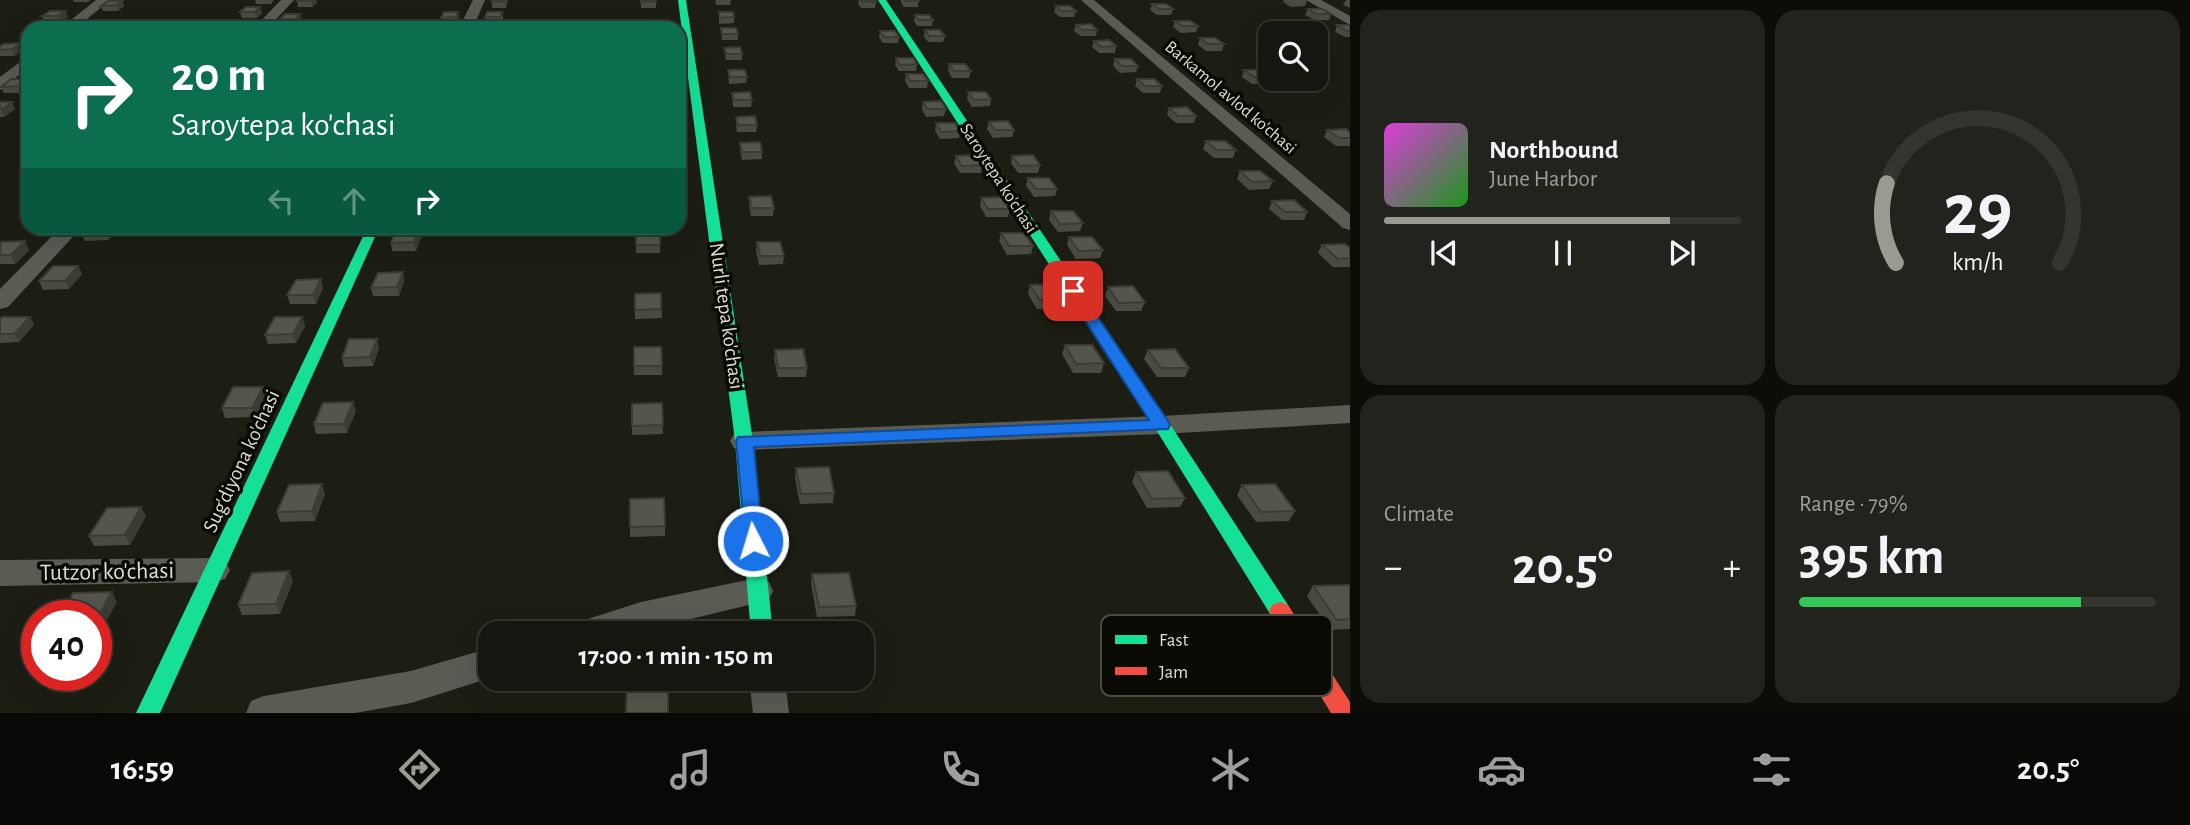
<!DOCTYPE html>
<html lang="en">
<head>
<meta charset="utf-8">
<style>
  :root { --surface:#15160f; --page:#22231d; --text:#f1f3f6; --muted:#9d9f9e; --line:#34352f; --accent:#999b90 }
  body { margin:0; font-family:"Alegreya Sans",sans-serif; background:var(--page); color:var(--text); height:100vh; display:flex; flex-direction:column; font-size:26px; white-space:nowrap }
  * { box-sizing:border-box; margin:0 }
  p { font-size:23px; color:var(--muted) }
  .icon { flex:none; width:38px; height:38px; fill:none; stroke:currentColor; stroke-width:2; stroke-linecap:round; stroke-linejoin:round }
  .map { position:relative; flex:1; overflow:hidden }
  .side { display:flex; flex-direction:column; gap:10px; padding:10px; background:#0c0c08; width:840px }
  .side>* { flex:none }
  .top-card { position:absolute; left:21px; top:21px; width:665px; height:214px; border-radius:21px; box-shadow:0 7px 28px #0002,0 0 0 2px var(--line); background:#0b6e4f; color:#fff; overflow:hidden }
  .tools { position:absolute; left:1258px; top:21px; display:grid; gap:14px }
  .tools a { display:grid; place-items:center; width:70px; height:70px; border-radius:14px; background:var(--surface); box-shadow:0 7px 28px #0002,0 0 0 2px var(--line); font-size:35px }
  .speed { position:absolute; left:21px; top:600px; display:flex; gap:14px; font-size:35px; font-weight:700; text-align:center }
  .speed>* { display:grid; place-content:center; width:91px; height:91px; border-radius:50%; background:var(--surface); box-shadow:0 7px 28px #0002,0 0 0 2px var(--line); line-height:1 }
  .speed .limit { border:10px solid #d22; background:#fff; color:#111 }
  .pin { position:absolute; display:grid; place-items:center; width:60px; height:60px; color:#fff; margin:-30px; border-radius:14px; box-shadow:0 4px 10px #0006 }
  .me { position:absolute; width:77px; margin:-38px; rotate:355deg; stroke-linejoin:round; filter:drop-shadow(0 0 5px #0008) }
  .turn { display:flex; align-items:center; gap:24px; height:147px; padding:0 35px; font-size:32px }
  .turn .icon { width:91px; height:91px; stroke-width:2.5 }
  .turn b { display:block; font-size:49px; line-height:60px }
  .lanes { display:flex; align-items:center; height:66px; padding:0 35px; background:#0003; justify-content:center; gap:35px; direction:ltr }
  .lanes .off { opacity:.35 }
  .big { font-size:52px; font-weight:700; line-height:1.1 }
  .side .widget { flex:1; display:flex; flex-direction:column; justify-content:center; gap:10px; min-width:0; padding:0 24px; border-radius:21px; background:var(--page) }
  .side .dial { align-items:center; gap:0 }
  .dial svg { height:182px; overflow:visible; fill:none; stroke:var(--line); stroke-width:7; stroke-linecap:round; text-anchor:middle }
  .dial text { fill:var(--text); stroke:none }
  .song { display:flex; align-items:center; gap:21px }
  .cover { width:84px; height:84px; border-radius:10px; background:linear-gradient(135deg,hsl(300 70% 55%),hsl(120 70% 35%)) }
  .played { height:7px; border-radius:4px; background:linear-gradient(90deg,var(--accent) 80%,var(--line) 80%) }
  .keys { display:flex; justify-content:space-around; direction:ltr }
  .heat { display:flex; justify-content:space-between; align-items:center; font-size:38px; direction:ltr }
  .charge { height:10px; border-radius:5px; background:linear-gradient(90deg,#34c759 79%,var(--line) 0) }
  .side .tiles { flex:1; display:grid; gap:10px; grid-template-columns:repeat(2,1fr) }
  .trip { position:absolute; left:478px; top:621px; width:396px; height:70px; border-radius:21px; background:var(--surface); box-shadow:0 7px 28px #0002,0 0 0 2px var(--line); font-weight:700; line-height:70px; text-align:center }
  .menu { display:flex; height:112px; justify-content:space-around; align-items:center; background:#080906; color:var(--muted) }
  .menu .icon { width:49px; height:49px }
  .menu .on { color:var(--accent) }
  .menu b { font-size:32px; color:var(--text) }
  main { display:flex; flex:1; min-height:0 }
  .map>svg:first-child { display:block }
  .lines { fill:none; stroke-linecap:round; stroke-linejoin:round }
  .street { fill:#5a5b53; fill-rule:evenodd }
  .fast { fill:#16e098; fill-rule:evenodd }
  .jam { fill:#f24e42; fill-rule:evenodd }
  .wall { fill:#494a40 }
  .shaded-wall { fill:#3c3c34 }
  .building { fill:#55564b; stroke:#3c3c34; stroke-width:2 }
  .route { fill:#1a73e8; stroke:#114b97; stroke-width:2 }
  .labels { text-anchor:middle; stroke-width:7; stroke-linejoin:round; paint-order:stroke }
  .far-street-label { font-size:18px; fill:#ddded3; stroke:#0a0a04 }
  .street-label { font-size:21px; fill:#ddded3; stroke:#0a0a04 }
  .near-street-label { font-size:24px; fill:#ddded3; stroke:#0a0a04 }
  .key { fill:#0a0a04; stroke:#494a42; stroke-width:2 }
  .key-label { font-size:19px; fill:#ddded3 }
</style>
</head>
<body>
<main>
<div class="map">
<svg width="1350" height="713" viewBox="0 0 1350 713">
  <rect width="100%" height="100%" fill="#1c1e14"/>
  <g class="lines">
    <path class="street" d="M 96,0 L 110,0 L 76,28 L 61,28 Z
      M 281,0 L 294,0 L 268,28 L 254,28 Z
      M 473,0 L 485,0 L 473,28 L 459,28 Z
      M 1081,0 L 1094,0 L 1350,214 L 1350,230 L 1343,228 Z
      M 1306,0 L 1321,0 L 1350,16 L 1350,25 Z
      M 28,56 L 28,68 L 0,90 L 0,77 Z
      M 60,228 L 81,228 L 8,307 L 0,309 L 0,289 Z
      M 1350,405 L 1350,423 L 1162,434 L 744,450 L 734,448 L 730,441 L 734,434 L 744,432 L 1162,416 Z
      M 214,558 L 225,561 L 230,570 L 225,579 L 214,582 L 0,586 L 0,560 Z
      M 757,578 L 769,582 L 773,591 L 769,600 L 629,634 L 567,634 L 572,624 L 641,602 Z
      M 490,648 L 490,678 L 411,703 L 355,713 L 246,713 L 251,701 L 264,696 L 411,671 Z
      M 749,679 L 785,679 L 789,713 L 753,713 Z"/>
    <path class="fast" d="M 678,0 L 686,0 L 753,441 L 773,634 L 751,634 L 735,441 Z
      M 878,0 L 886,0 L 1168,421 L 1288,605 L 1291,611 L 1288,617 L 1280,620 L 1272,617 L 1155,428 Z
      M 367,228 L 379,228 L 160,713 L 136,713 Z"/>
    <path class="jam" d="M 1280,602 L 1288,605 L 1350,702 L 1350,713 L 1331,713 L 1269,611 L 1272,605 Z"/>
  </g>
  <path class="wall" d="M 73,0 L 91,0 L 88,2 L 74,2 Z
    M 255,0 L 274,0 L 271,4 L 256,4 Z
    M 298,0 L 316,0 L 317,2 L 312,7 L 298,7 L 297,1 Z
    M 508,0 L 506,8 L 492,8 L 492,2 Z
    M 641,0 L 656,0 L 656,8 L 641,8 Z
    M 715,0 L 731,0 L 730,5 L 716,5 Z
    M 859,0 L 875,0 L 876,2 L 875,8 L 861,8 L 858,3 Z
    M 901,0 L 918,0 L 918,7 L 904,7 L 901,2 Z
    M 1284,0 L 1306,0 L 1307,1 L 1305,6 L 1291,7 L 1283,2 Z
    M 1346,0 L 1350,0 L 1350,8 L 1343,5 Z
    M 122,1 L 124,6 L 118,11 L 103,11 L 101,6 Z
    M 1152,4 L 1173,9 L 1171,15 L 1157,15 L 1150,10 Z
    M 1056,6 L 1076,11 L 1074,17 L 1060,17 L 1054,12 Z
    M 260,7 L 262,13 L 257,18 L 242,18 L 240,12 Z
    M 1308,9 L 1331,14 L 1329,20 L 1315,20 L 1305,15 Z
    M 65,11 L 68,17 L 60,22 L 45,22 L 42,16 Z
    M 458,12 L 459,18 L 457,23 L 442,24 L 441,18 Z
    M 502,12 L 503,18 L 501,23 L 486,23 L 485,17 Z
    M 719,12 L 734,17 L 734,23 L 719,24 Z
    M 285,14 L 301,20 L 297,25 L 282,25 L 280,19 Z
    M 915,15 L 933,20 L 932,26 L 917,26 L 914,21 Z
    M 1175,21 L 1198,26 L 1196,32 L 1181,33 L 1173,27 Z
    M 1076,25 L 1097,30 L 1096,36 L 1081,36 L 1074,31 Z
    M 1337,25 L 1350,25 L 1350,37 L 1345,37 L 1335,32 Z
    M 721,28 L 738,34 L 738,40 L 722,40 Z
    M 28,29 L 28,40 L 23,40 L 20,34 Z
    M 925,30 L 945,36 L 943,42 L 928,42 L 924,37 Z
    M 880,31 L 899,37 L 898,43 L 883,43 L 879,37 Z
    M 1200,38 L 1224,44 L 1222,51 L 1206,51 L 1198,45 Z
    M 1094,41 L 1116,46 L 1115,53 L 1099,53 L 1092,47 Z
    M 21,43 L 23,50 L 14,56 L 0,56 L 0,46 Z
    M 724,48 L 742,54 L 742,60 L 726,60 Z
    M 896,58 L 917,64 L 916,71 L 899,71 L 895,65 Z
    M 1115,59 L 1138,66 L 1136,72 L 1120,73 L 1113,66 Z
    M 949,64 L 971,71 L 969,78 L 952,78 L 948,71 Z
    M 728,70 L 747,77 L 746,83 L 729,84 Z
    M 1244,70 L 1270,77 L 1268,84 L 1252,84 L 1242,77 Z
    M 906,74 L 928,81 L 927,88 L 909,88 L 905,81 Z
    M 28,79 L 28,88 L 21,93 L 4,93 L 1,87 Z
    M 1137,79 L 1162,86 L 1160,93 L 1143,93 L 1135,86 Z
    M 968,92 L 991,99 L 990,106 L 972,107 L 967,99 Z
    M 732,93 L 752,100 L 751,107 L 733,107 Z
    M 0,102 L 12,102 L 15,109 L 4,117 L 0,117 Z
    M 923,102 L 946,109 L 944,116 L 926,117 L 922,109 Z
    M 1169,108 L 1196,116 L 1194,123 L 1176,123 L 1167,115 Z
    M 736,117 L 757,125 L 756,132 L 737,132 L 736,124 Z
    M 989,122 L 1014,130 L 1012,137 L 993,138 L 987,129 Z
    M 936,123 L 960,131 L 959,138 L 940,139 L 935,130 Z
    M 1327,130 L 1350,132 L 1350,146 L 1336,146 L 1324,137 Z
    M 1206,141 L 1236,150 L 1233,158 L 1214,158 L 1203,149 Z
    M 740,143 L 762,152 L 762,159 L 742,160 L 740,150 Z
    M 956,156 L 982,165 L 981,173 L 960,173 L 954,163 Z
    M 1012,156 L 1040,165 L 1038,173 L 1018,173 L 1011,163 Z
    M 1240,171 L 1273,181 L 1269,189 L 1249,190 L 1237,179 Z
    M 1028,178 L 1057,189 L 1055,196 L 1034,197 L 1026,186 Z
    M 749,197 L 774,208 L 773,216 L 751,216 L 749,205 Z
    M 981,198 L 1010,209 L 1008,217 L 986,217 L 980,206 Z
    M 1272,201 L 1307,212 L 1304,220 L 1282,220 L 1269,209 Z
    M 1051,211 L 1083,223 L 1080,231 L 1058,232 L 1049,220 Z
    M 120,228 L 108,240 L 85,241 L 81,233 Z
    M 419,229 L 421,237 L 416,251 L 392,251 L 391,243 Z
    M 636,232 L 660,232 L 660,253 L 636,253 Z
    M 1001,233 L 1033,246 L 1031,254 L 1007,255 L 999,241 Z
    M 1069,237 L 1103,250 L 1100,258 L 1076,259 L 1067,245 Z
    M 757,242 L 784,256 L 783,264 L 759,265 L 756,251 Z
    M 0,243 L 29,250 L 15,264 L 0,264 Z
    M 1322,245 L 1350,248 L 1350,267 L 1333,267 L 1318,253 Z
    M 78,266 L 82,274 L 69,289 L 43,290 L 39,281 Z
    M 404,281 L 399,296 L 373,296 L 371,288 Z
    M 1030,285 L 1065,300 L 1063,308 L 1037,309 L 1028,294 Z
    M 1108,287 L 1145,302 L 1141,311 L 1116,311 L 1105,296 Z
    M 323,288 L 316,304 L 290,304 L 287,295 Z
    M 661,293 L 662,318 L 635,319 L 635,294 Z
    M 30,317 L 34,325 L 19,342 L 0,343 L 0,320 Z
    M 302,317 L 305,326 L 296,343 L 268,344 L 265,335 Z
    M 1065,345 L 1104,363 L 1101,373 L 1073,373 L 1062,354 Z
    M 634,347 L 662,366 L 662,375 L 634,375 Z
    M 379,348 L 373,366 L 344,367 L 342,358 Z
    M 775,350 L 807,368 L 806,377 L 778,377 L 774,359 Z
    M 1148,350 L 1189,368 L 1185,377 L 1157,377 L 1144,359 Z
    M 263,387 L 266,396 L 255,417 L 225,418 L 222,408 Z
    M 662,403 L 663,434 L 632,435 L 632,404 Z
    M 356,411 L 347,433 L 316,434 L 314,424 Z
    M 796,468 L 834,493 L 833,503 L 800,504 L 795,478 Z
    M 1136,472 L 1185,498 L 1180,507 L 1147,508 L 1132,482 Z
    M 1242,485 L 1295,511 L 1289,521 L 1256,522 L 1237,495 Z
    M 325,494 L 315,521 L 280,522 L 277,512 Z
    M 146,516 L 130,545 L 94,546 L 89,536 Z
    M 665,526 L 665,536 L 630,537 L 630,527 Z
    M 812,574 L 856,606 L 855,616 L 817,617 L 811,584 Z
    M 293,581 L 280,614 L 242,615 L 238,605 Z
    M 1313,586 L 1350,586 L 1350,629 L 1330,630 L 1307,596 Z
    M 1219,620 L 1280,654 L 1273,664 L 1235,666 L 1214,629 Z"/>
  <path class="shaded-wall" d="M 312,0 L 316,0 L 317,2 L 312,7 L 311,1 Z
    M 122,1 L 124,6 L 118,11 L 116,5 Z
    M 260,7 L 262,13 L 257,18 L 255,12 Z
    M 65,11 L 68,17 L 60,22 L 57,16 Z
    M 458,12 L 459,18 L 457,23 L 456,17 Z
    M 300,14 L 301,20 L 297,25 L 295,19 Z
    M 21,43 L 23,50 L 14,56 L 12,49 Z
    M 28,80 L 28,88 L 21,93 L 19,86 Z
    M 12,102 L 15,109 L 4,117 L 1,110 Z
    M 109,228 L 120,228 L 108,240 L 105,232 Z
    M 419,229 L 421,237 L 416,251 L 414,242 Z
    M 25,241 L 29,250 L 15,264 L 11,255 Z
    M 78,266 L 82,274 L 69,289 L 65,281 Z
    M 403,272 L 404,281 L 399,296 L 397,287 Z
    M 321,279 L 323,288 L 316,304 L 313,295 Z
    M 30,317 L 34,325 L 19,342 L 14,334 Z
    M 302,317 L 305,326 L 296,343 L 293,334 Z
    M 377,339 L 379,348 L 373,366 L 370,357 Z
    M 263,387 L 266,396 L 255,417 L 252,408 Z
    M 353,402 L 356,411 L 347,433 L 344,424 Z
    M 322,484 L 325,494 L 315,521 L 312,511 Z
    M 141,507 L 146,516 L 130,545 L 125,535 Z
    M 289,571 L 293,581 L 280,614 L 276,604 Z
    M 112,592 L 117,602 L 98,636 L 96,634 L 96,620 Z"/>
  <path class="building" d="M 298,0 L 312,0 L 311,1 L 297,1 Z
    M 492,0 L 506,0 L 506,2 L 492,2 Z
    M 641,0 L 656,0 L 656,2 L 641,2 Z
    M 861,0 L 875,0 L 876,2 L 862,2 Z
    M 904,0 L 918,0 L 919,1 L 905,1 Z
    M 108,1 L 122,1 L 116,5 L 101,6 Z
    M 1152,4 L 1166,4 L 1173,9 L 1159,9 Z
    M 1056,6 L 1070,6 L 1076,11 L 1061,11 Z
    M 246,7 L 260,7 L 255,12 L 240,12 Z
    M 1308,9 L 1322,9 L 1331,14 L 1317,14 Z
    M 50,11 L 65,11 L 57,16 L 42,16 Z
    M 444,12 L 458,12 L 456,17 L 441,18 Z
    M 487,12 L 502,12 L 500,17 L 485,17 Z
    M 719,12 L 733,12 L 734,17 L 720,18 Z
    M 285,14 L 300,14 L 295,19 L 280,19 Z
    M 915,15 L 929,15 L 933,20 L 918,20 Z
    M 1175,21 L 1190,21 L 1198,26 L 1183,26 Z
    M 641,22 L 656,22 L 656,27 L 641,28 Z
    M 1091,24 L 1097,30 L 1082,30 L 1076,25 Z
    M 1337,25 L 1350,25 L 1350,31 L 1347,31 Z
    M 721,28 L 736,28 L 738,34 L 722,34 Z
    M 28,29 L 28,33 L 20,34 Z
    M 925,30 L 940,30 L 945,36 L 929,36 Z
    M 880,31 L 895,31 L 899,37 L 884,37 Z
    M 1200,38 L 1215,38 L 1224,44 L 1208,44 Z
    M 1109,40 L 1116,46 L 1101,47 L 1094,41 Z
    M 21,43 L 12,49 L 0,50 L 0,46 L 4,44 Z
    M 740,47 L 742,54 L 726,54 L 724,48 Z
    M 896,58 L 913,58 L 917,64 L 900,65 Z
    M 1115,59 L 1131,59 L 1138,66 L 1122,66 Z
    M 949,64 L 965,64 L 971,71 L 954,71 Z
    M 728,70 L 745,70 L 747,77 L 730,77 Z
    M 1244,70 L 1261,70 L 1270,77 L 1254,77 Z
    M 906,74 L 923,74 L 928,81 L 910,81 Z
    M 11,79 L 28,79 L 28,80 L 19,86 L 1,87 Z
    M 1137,79 L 1154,79 L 1162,86 L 1145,86 Z
    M 750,92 L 752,100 L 734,100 L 732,93 Z
    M 968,92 L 986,92 L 991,99 L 974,100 Z
    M 941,101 L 946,109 L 927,109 L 923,102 Z
    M 0,102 L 12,102 L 0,110 Z
    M 1187,107 L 1196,116 L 1178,116 L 1169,108 Z
    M 755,116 L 757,125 L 738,125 L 736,117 Z
    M 1008,121 L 1014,130 L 995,130 L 989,122 Z
    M 936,123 L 955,123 L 960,131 L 941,132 Z
    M 1346,129 L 1350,132 L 1350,138 L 1340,138 L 1327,130 Z
    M 1206,141 L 1225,141 L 1236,150 L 1217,150 Z
    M 760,142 L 762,152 L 742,152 L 740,143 Z
    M 976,155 L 982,165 L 962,166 L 956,156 Z
    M 1033,155 L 1040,165 L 1020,166 L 1012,156 Z
    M 1240,171 L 1260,171 L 1273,181 L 1252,182 Z
    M 1028,178 L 1049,178 L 1057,189 L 1036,189 Z
    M 771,196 L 774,208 L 752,208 L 749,197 Z
    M 1003,197 L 1010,209 L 988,209 L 981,198 Z
    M 1294,200 L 1307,212 L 1285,212 L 1272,201 Z
    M 1051,211 L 1073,211 L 1083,223 L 1060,224 Z
    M 86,228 L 109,228 L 105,232 L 81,233 Z
    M 419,229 L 414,242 L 391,243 L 396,230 Z
    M 636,232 L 660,232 L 660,245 L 636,245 Z
    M 1001,233 L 1024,233 L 1033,246 L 1009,246 Z
    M 1069,237 L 1092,237 L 1103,250 L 1079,251 Z
    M 25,241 L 11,255 L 0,255 L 1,242 Z
    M 757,242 L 780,242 L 784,256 L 760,256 Z
    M 1345,244 L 1350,248 L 1350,258 L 1338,259 L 1322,245 Z
    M 53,266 L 78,266 L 65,281 L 39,281 Z
    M 403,272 L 397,287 L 371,288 L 378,273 Z
    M 321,279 L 313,295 L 287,295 L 296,280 Z
    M 1055,284 L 1065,300 L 1040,300 L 1030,285 Z
    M 1133,286 L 1145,302 L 1119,303 L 1108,287 Z
    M 661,293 L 661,309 L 635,310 L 635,294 Z
    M 2,317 L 30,317 L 14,334 L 0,334 L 0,320 Z
    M 275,317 L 302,317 L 293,334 L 265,335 Z
    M 349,339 L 377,339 L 370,357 L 342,358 Z
    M 1065,345 L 1092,345 L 1104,363 L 1076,364 Z
    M 634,347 L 661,347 L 662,366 L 634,366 Z
    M 803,349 L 807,368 L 778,368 L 775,350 Z
    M 1175,349 L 1189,368 L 1161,368 L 1148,350 Z
    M 233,387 L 263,387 L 252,408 L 222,408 Z
    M 353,402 L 344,424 L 314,424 L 323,403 Z
    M 662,403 L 663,425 L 632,426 L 632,404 Z
    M 829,467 L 834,493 L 801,494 L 796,468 Z
    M 1168,471 L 1185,498 L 1152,499 L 1136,472 Z
    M 322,484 L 312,511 L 277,512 L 289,485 Z
    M 1275,484 L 1295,511 L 1261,512 L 1242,485 Z
    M 664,498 L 665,526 L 630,527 L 630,499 Z
    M 141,507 L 125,535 L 89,536 L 107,508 Z
    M 289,571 L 276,604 L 238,605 L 252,573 Z
    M 849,573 L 856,606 L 819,607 L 812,574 Z
    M 1349,585 L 1350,586 L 1350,619 L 1337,620 L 1313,586 Z
    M 112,592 L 96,620 L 96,616 L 60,616 L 73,593 Z
    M 627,679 L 668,679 L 668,713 L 626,713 Z"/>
  <path class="route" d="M 1073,287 L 1078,288 L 1168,421 L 1170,425 L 1168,429 L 754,447 L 763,541 L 760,546 L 746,546 L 736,441 L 738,437 L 1149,420 L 1066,291 Z"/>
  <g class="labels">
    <g class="far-street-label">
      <text transform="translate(1231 97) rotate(40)" y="6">Barkamol avlod ko'chasi</text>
      <text transform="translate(999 178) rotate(57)" y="6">Saroytepa ko'chasi</text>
    </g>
    <g class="street-label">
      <text transform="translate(727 316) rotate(82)" y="7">Nurli tepa ko'chasi</text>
      <text transform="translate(241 461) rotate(-65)" y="7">Sug'diyona ko'chasi</text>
    </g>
    <g class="near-street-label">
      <text transform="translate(107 571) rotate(-1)" y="8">Tutzor ko'chasi</text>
    </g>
  </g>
  <rect x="1101" y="615" width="231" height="81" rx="10" class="key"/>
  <rect x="1115" y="635" width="32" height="9" fill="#16e098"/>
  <rect x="1115" y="667" width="32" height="8" fill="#f24e42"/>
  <g class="key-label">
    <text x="1159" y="646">Fast</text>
    <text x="1159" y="678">Jam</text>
  </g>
</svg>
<div class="tools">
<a><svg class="icon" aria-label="search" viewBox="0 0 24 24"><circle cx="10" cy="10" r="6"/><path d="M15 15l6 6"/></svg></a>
</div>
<div class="speed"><div class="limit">40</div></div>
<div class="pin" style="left:1073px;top:291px;background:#d93025"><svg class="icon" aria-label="arrive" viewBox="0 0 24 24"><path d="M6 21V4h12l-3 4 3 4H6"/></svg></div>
<svg class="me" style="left:753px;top:541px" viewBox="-20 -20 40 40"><circle r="17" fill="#1a73e8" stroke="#fff" stroke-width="3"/><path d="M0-11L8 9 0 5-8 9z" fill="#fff"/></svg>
<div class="trip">17:00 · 1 min · 150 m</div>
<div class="top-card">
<div class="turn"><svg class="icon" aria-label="right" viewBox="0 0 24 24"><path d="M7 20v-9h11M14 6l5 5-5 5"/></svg><div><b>20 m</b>Saroytepa ko'chasi</div></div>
<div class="lanes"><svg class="icon off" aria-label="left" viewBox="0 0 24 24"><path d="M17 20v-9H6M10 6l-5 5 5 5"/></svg><svg class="icon off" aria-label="ahead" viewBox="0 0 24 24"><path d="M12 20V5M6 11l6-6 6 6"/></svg><svg class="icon" aria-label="right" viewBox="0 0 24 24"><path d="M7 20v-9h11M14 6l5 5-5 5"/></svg></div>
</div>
</div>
<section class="side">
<div class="tiles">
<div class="widget">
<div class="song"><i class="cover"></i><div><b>Northbound</b><p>June Harbor</p></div></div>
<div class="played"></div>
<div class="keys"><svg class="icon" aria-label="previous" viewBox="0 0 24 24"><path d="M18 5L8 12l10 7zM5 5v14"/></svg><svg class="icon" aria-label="pause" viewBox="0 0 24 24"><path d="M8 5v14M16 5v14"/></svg><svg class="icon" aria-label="next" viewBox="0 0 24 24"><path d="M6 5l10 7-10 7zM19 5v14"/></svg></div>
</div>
<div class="widget dial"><svg viewBox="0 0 100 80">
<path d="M14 69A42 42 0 1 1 86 69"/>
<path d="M14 69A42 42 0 0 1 10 34" stroke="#999b90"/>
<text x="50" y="56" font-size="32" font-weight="700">29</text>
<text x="50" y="72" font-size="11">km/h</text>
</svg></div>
<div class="widget"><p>Climate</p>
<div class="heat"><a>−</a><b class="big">20.5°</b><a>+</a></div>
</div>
<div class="widget"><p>Range · 79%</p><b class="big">395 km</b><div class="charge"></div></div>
</div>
</section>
</main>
<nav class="menu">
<b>16:59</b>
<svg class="icon on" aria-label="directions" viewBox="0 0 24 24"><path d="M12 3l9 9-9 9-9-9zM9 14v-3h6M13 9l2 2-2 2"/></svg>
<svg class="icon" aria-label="music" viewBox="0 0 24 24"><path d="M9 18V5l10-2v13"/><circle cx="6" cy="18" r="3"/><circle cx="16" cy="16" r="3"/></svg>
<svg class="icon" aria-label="phone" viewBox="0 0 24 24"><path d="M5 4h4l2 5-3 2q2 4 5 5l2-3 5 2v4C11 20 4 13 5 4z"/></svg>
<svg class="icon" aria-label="climate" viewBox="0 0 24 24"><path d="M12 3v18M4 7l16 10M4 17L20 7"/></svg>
<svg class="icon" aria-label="car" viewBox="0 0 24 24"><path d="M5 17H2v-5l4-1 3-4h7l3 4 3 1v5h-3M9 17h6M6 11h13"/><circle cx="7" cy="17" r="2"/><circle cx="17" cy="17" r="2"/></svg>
<svg class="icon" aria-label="filters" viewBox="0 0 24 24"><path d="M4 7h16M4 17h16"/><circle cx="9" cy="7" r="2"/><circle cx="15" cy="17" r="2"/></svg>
<b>20.5°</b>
</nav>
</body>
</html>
